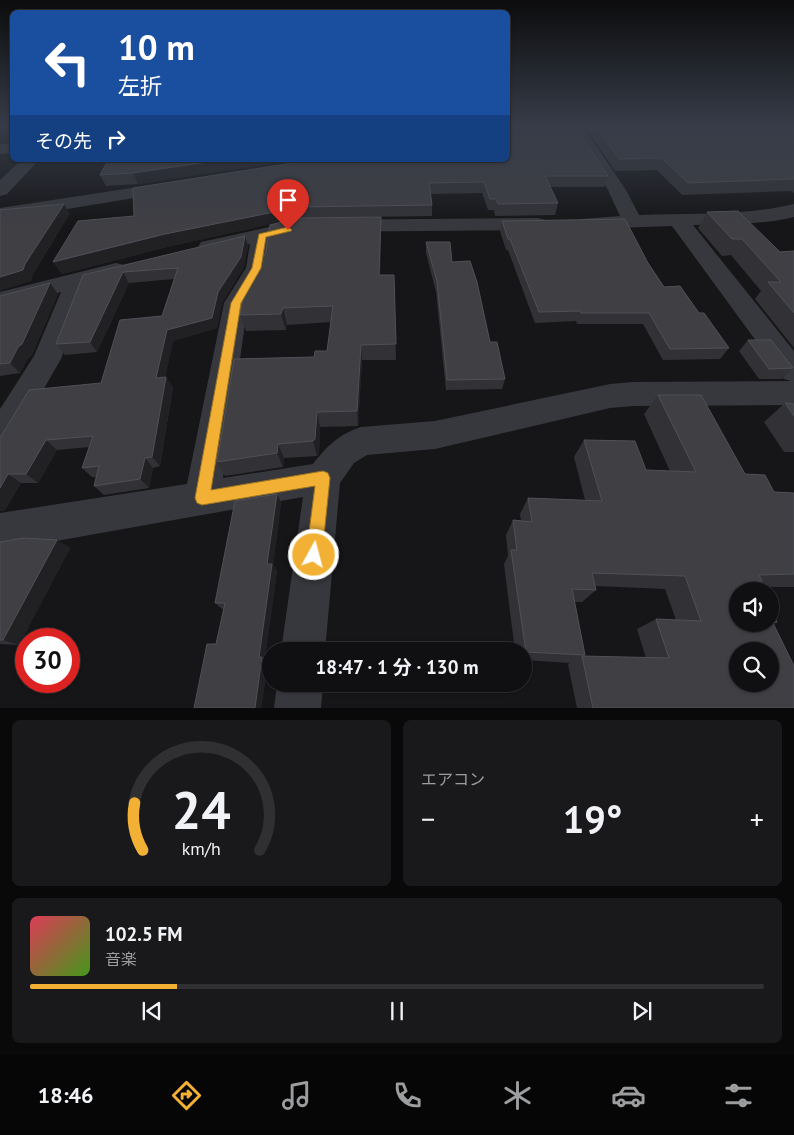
<!DOCTYPE html>
<html lang="ja">
<head>
<meta charset="utf-8">
<style>
  :root { --surface:#101012; --page:#19191b; --text:#f1f3f6; --muted:#9c9d9f; --line:#303032; --accent:#f2b134 }
  body { margin:0; font-family:"PT Sans","Noto Sans JP",sans-serif; background:var(--page); color:var(--text); height:100vh; display:flex; flex-direction:column; font-size:19px; white-space:nowrap }
  * { box-sizing:border-box; margin:0 }
  p { font-size:16px; color:var(--muted) }
  .icon { flex:none; width:28px; height:28px; fill:none; stroke:currentColor; stroke-width:2; stroke-linecap:round; stroke-linejoin:round }
  .map { position:relative; height:708px; overflow:hidden }
  .side { display:flex; flex-direction:column; gap:12px; padding:12px; background:#09090a; flex:1 }
  .side>* { flex:none }
  .hud { position:absolute; left:10px; top:10px; width:500px; height:152px; border-radius:8px; box-shadow:0 1px 4px #0004,0 0 0 1px var(--line); background:#1a4fa0; color:#fff; overflow:hidden }
  .tools { position:absolute; left:729px; top:582px; display:grid; gap:10px }
  .tools a { display:grid; place-items:center; width:50px; height:50px; border-radius:50%; background:var(--surface); box-shadow:0 1px 4px #0004,0 0 0 1px var(--line); font-size:25px }
  .speed { position:absolute; left:15px; top:628px; display:flex; gap:10px; font-size:25px; font-weight:700; text-align:center }
  .speed>* { display:grid; place-content:center; width:65px; height:65px; border-radius:50%; background:var(--surface); box-shadow:0 1px 4px #0004,0 0 0 1px var(--line); line-height:1 }
  .speed .limit { border:8px solid #d22; background:#fff; color:#111 }
  .pin { position:absolute; display:grid; place-items:center; width:42px; height:42px; color:#fff; margin:-51px -21px; border-radius:50% 50% 50% 0; rotate:-45deg; box-shadow:0 0 5px #0007 }
  .pin .icon { rotate:45deg }
  .me { position:absolute; width:55px; margin:-28px; rotate:7deg; stroke-linejoin:round; filter:drop-shadow(0 0 4px #0008) }
  .turn { display:flex; align-items:center; gap:18px; height:105px; padding:0 25px; font-size:22px }
  .turn .icon { width:65px; height:65px; stroke-width:2.5 }
  .turn b { display:block; font-size:35px; line-height:42px }
  .then { display:flex; align-items:center; height:48px; padding:0 25px; background:#0003; gap:10px; font-size:19px }
  .big { font-size:38px; font-weight:700; line-height:1.1 }
  .side .tile { flex:1; display:flex; flex-direction:column; justify-content:center; gap:8px; min-width:0; padding:0 18px; border-radius:8px; background:var(--page) }
  .side .dial { align-items:center; gap:0 }
  .dial svg { height:130px; overflow:visible; fill:none; stroke:var(--line); stroke-width:7; stroke-linecap:round; text-anchor:middle }
  .dial text { fill:var(--text); stroke:none }
  .song { display:flex; align-items:center; gap:15px }
  .cover { width:60px; height:60px; border-radius:8px; background:linear-gradient(135deg,hsl(350 70% 55%),hsl(100 70% 35%)) }
  .played { height:5px; border-radius:2px; background:linear-gradient(90deg,var(--accent) 20%,var(--line) 20%) }
  .keys { display:flex; justify-content:space-around; direction:ltr }
  .heat { display:flex; justify-content:space-between; align-items:center; font-size:28px; direction:ltr }
  .side .tiles { flex:1; display:grid; gap:12px; grid-template-columns:1fr 1fr }
  .tile:last-child { grid-column:span 2 }
  .trip { position:absolute; left:262px; top:642px; width:270px; height:50px; border-radius:25px; background:var(--surface); box-shadow:0 1px 4px #0004,0 0 0 1px var(--line); font-weight:700; line-height:50px; text-align:center }
  .menu { display:flex; height:80px; justify-content:space-around; align-items:center; background:#060607; color:var(--muted) }
  .menu .icon { width:35px; height:35px }
  .menu .selected { color:var(--accent) }
  .menu b { font-size:22px; color:var(--text) }
  .map>svg:first-child { display:block }
  .lines { fill:none; stroke-linecap:round; stroke-linejoin:round }
  .minor { fill:#37383d; fill-rule:evenodd }
  .wall { fill:#323236; fill-rule:evenodd }
  .shaded-wall { fill:#212124 }
  .building { fill:#3f3f44; stroke:#4f5156; fill-rule:evenodd }
  .route { fill:#f2b134; stroke:#9d7322 }
</style>
</head>
<body>
<div class="map">
<svg width="794" height="708" viewBox="0 0 794 708">
  <rect width="100%" height="100%" fill="#161618"/>
  <g class="lines">
    <path class="minor" d="M 568,125 L 582,125 L 626,190 L 639,215 C 690,213 745,216 794,204 L 794,217 C 762,225 726,224 693,225 L 794,351 L 794,405 L 633,406 L 610,408 L 435,449 L 367,455 L 354,463 L 340,483 L 325,651 L 281,651 L 303,497 L 0,551 L 0,513 L 187,484 L 224,303 L 246,268 L 250,244 L 209,253 L 201,252 L 198,247 L 201,242 L 301,220 L 538,218 L 545,220 L 548,224 L 545,228 L 538,230 L 301,232 L 272,239 L 268,268 L 248,303 L 223,478 L 313,464 C 328,445 338,435 361,427 L 435,421 L 610,384 L 633,382 L 791,381 L 784,379 L 672,226 L 589,229 L 582,227 L 579,223 L 582,219 L 620,216 L 608,190 Z
      M 12,143 L 12,153 L 0,154 L 0,144 Z
      M 21,160 L 39,160 L 7,194 L 0,196 L 0,180 Z
      M 171,182 L 177,183 L 180,187 L 177,191 L 0,220 L 0,208 Z
      M 116,263 L 124,265 L 127,270 L 124,275 L 88,285 L 61,359 L 11,446 L 0,450 L 0,409 L 34,356 L 61,292 L 0,308 L 0,292 Z
      M 277,684 L 323,684 L 321,708 L 274,708 Z"/>
  </g>
  <path class="wall" d="M 508,125 L 538,125 L 509,127 L 509,128 L 608,176 L 604,187 L 550,187 L 558,203 L 555,215 L 495,216 L 494,210 L 488,210 L 482,193 L 431,194 L 432,205 L 432,216 L 300,218 L 381,233 L 380,275 L 394,275 L 396,360 L 362,360 L 358,426 L 320,427 L 319,454 L 317,456 L 284,458 L 283,467 L 225,476 L 217,462 L 314,357 L 327,351 L 331,322 L 287,325 L 286,330 L 246,331 L 240,315 L 266,252 L 276,223 L 171,246 L 62,274 L 53,262 L 134,216 L 508,160 Z
    M 586,125 L 794,125 L 794,193 L 791,191 L 682,195 L 657,170 L 615,171 L 585,126 Z
    M 294,160 L 138,184 L 106,186 L 100,175 Z
    M 707,212 L 780,252 L 794,251 L 794,348 L 755,299 L 761,291 L 731,255 L 722,256 L 698,228 Z
    M 502,221 L 648,263 L 664,287 L 699,313 L 729,348 L 720,359 L 663,360 L 643,324 L 577,324 L 576,321 L 535,323 L 508,250 L 506,250 L 500,231 Z
    M 245,236 L 248,246 L 244,267 L 222,303 L 217,328 L 173,341 L 165,377 L 166,377 L 173,387 L 160,466 L 153,468 L 149,488 L 104,495 L 94,486 L 96,477 L 92,477 L 82,468 L 89,447 L 57,450 L 38,483 L 21,483 L 5,510 L 0,511 L 0,438 L 101,383 L 162,316 L 174,279 L 129,283 L 97,352 L 65,355 L 56,344 L 83,275 Z
    M 426,242 L 452,262 L 490,342 L 505,379 L 502,389 L 446,390 L 436,292 L 426,253 Z
    M 58,294 L 32,355 L 28,358 L 20,373 L 0,376 L 0,296 Z
    M 748,340 L 793,368 L 782,379 L 759,379 L 739,351 Z
    M 658,395 L 745,474 L 774,492 L 794,493 L 794,587 L 761,587 L 777,622 L 774,623 L 794,708 L 577,708 L 568,664 L 570,663 L 524,660 L 524,651 L 515,651 L 504,564 L 508,556 L 506,535 L 513,520 L 521,521 L 520,514 L 528,498 L 585,500 L 574,457 L 584,440 L 646,470 L 670,471 L 644,414 ZM 595,586 L 665,589 L 676,620 L 656,619 L 637,629 L 646,658 L 583,656 L 585,655 L 575,602 L 582,602 L 596,590 Z
    M 785,403 L 794,404 L 794,452 L 784,452 L 764,422 Z
    M 277,494 L 281,503 L 273,565 L 277,571 L 265,658 L 268,661 L 261,708 L 194,708 L 216,644 L 224,609 L 222,609 L 215,603 Z
    M 57,540 L 70,548 L 19,645 L 0,644 L 0,542 Z"/>
  <path class="shaded-wall" d="M 508,125 L 538,125 L 508,127 Z
    M 221,160 L 294,160 L 138,184 L 133,173 Z
    M 64,204 L 70,214 L 33,275 L 31,281 L 0,291 L 0,277 L 25,264 Z
    M 299,207 L 301,218 L 171,246 L 62,274 L 53,262 L 165,234 Z
    M 381,217 L 381,233 L 380,291 L 379,275 Z
    M 245,236 L 248,246 L 244,267 L 222,303 L 217,328 L 173,341 L 163,389 L 156,378 L 167,330 L 218,292 Z
    M 123,272 L 129,283 L 97,352 L 90,342 Z
    M 50,283 L 58,294 L 32,355 L 28,358 L 20,373 L 10,363 Z
    M 283,308 L 287,325 L 286,330 L 281,314 Z
    M 361,345 L 362,360 L 358,426 L 357,411 Z
    M 166,377 L 173,387 L 160,466 L 152,457 Z
    M 317,412 L 320,427 L 319,454 L 317,456 L 313,441 Z
    M 46,440 L 57,450 L 38,483 L 26,474 Z
    M 278,444 L 284,458 L 283,467 L 277,453 Z
    M 145,458 L 153,468 L 149,488 L 140,479 Z
    M 8,474 L 21,483 L 5,510 L 0,511 L 0,488 Z
    M 277,494 L 281,503 L 273,565 L 277,571 L 265,658 L 268,661 L 261,708 L 255,708 L 267,564 Z
    M 57,540 L 70,548 L 19,645 L 3,640 Z"/>
  <path class="building" d="M 508,125 L 509,125 L 509,128 L 540,125 L 574,125 L 608,176 L 545,176 L 558,203 L 498,204 L 496,199 L 490,199 L 484,182 L 429,183 L 432,205 L 299,207 L 165,234 L 53,262 L 78,221 L 134,216 L 133,188 L 312,160 L 508,160 Z
    M 595,125 L 794,125 L 794,179 L 688,183 L 662,158 L 619,159 Z
    M 108,160 L 221,160 L 133,173 L 100,175 Z
    M 64,204 L 25,264 L 23,270 L 0,277 L 0,210 Z
    M 738,211 L 780,252 L 794,251 L 794,313 L 768,282 L 781,282 L 742,239 L 732,239 L 707,212 Z
    M 381,217 L 379,275 L 394,275 L 396,344 L 361,345 L 357,411 L 317,412 L 315,439 L 313,441 L 278,444 L 277,453 L 217,462 L 234,359 L 314,357 L 315,351 L 327,351 L 333,306 L 283,308 L 281,314 L 240,315 L 245,288 L 266,252 L 270,225 L 298,218 Z
    M 625,219 L 648,263 L 664,287 L 680,286 L 699,313 L 704,313 L 729,348 L 670,349 L 649,313 L 581,313 L 580,311 L 539,312 L 510,239 L 508,239 L 502,221 Z
    M 245,236 L 241,257 L 218,292 L 212,318 L 167,330 L 156,378 L 166,377 L 152,457 L 145,458 L 140,479 L 94,486 L 99,466 L 82,468 L 93,436 L 46,440 L 26,474 L 8,474 L 0,488 L 0,438 L 29,390 L 101,383 L 120,320 L 162,316 L 178,268 L 123,272 L 90,342 L 56,344 L 83,275 Z
    M 426,242 L 450,242 L 452,262 L 470,261 L 477,282 L 490,342 L 497,342 L 505,379 L 447,380 L 437,281 Z
    M 50,283 L 22,344 L 18,347 L 10,363 L 0,364 L 0,296 Z
    M 748,340 L 771,340 L 793,368 L 769,369 Z
    M 658,395 L 701,395 L 745,474 L 765,475 L 774,492 L 794,493 L 794,574 L 759,575 L 762,581 L 758,581 L 763,591 L 738,591 L 738,624 L 770,624 L 770,607 L 777,622 L 773,623 L 794,666 L 794,708 L 593,708 L 582,656 L 669,658 L 656,619 L 701,621 L 685,576 L 592,573 L 596,590 L 572,589 L 585,655 L 526,652 L 511,550 L 517,550 L 513,520 L 532,522 L 528,498 L 602,501 L 584,440 L 635,441 L 646,470 L 696,472 ZM 738,651 L 770,651 L 770,684 L 738,684 Z
    M 785,403 L 794,404 L 794,416 Z
    M 277,494 L 267,564 L 272,564 L 259,657 L 262,657 L 255,708 L 194,708 L 207,644 L 216,644 L 225,603 L 215,603 L 235,501 Z
    M 24,538 L 57,540 L 3,640 L 0,640 L 0,542 Z"/>
  <linearGradient id="sky" x2="0" y2="1"><stop stop-color="#0c0c0d"/><stop offset="0.56" stop-color="#363c48"/><stop offset="1" stop-color="#363c48" stop-opacity="0"/></linearGradient>
  <rect width="794" height="224" fill="url(#sky)"/>
  <path class="route" d="M 288,227 L 292,230 L 291,231 L 266,237 L 261,268 L 241,303 L 211,490 L 323,471 L 328,473 L 330,478 L 322,555 L 320,560 L 314,563 L 309,560 L 306,555 L 315,486 L 202,505 L 197,503 L 195,498 L 231,303 L 252,268 L 259,234 Z"/>
</svg>
<div class="tools">
<a><svg class="icon" aria-label="sound" viewBox="0 0 24 24"><path d="M4 9h4l5-4v14l-5-4H4zM17 9q2 3 0 6"/></svg></a>
<a><svg class="icon" aria-label="search" viewBox="0 0 24 24"><circle cx="10" cy="10" r="6"/><path d="M15 15l6 6"/></svg></a>
</div>
<div class="speed"><div class="limit">30</div></div>
<div class="pin" style="left:288px;top:230px;background:#d93025"><svg class="icon" aria-label="arrive" viewBox="0 0 24 24"><path d="M6 21V4h12l-3 4 3 4H6"/></svg></div>
<svg class="me" style="left:314px;top:555px" viewBox="-20 -20 40 40"><circle r="17" fill="#f2b134" stroke="#fff" stroke-width="3"/><path d="M0-11L8 9 0 5-8 9z" fill="#fff"/></svg>
<div class="trip">18:47 · 1 分 · 130 m</div>
<div class="hud">
<div class="turn"><svg class="icon" aria-label="left" viewBox="0 0 24 24"><path d="M17 20v-9H6M10 6l-5 5 5 5"/></svg><div><b>10 m</b>左折</div></div>
<div class="then">その先<svg class="icon" aria-label="right" viewBox="0 0 24 24"><path d="M7 20v-9h11M14 6l5 5-5 5"/></svg></div>
</div>
</div>
<section class="side">
<div class="tiles">
<div class="tile dial"><svg viewBox="0 0 100 80">
<path d="M14 69A42 42 0 1 1 86 69"/>
<path d="M14 69A42 42 0 0 1 9 40" stroke="#f2b134"/>
<text x="50" y="56" font-size="32" font-weight="700">24</text>
<text x="50" y="72" font-size="11">km/h</text>
</svg></div>
<div class="tile"><p>エアコン</p>
<div class="heat"><a>−</a><b class="big">19°</b><a>+</a></div>
</div>
<div class="tile">
<div class="song"><i class="cover"></i><div><b>102.5 FM</b><p>音楽</p></div></div>
<div class="played"></div>
<div class="keys"><svg class="icon" aria-label="previous" viewBox="0 0 24 24"><path d="M18 5L8 12l10 7zM5 5v14"/></svg><svg class="icon" aria-label="pause" viewBox="0 0 24 24"><path d="M8 5v14M16 5v14"/></svg><svg class="icon" aria-label="next" viewBox="0 0 24 24"><path d="M6 5l10 7-10 7zM19 5v14"/></svg></div>
</div>
</div>
</section>
<nav class="menu">
<b>18:46</b>
<svg class="icon selected" aria-label="directions" viewBox="0 0 24 24"><path d="M12 3l9 9-9 9-9-9zM9 14v-3h6M13 9l2 2-2 2"/></svg>
<svg class="icon" aria-label="music" viewBox="0 0 24 24"><path d="M9 18V5l10-2v13"/><circle cx="6" cy="18" r="3"/><circle cx="16" cy="16" r="3"/></svg>
<svg class="icon" aria-label="phone" viewBox="0 0 24 24"><path d="M5 4h4l2 5-3 2q2 4 5 5l2-3 5 2v4C11 20 4 13 5 4z"/></svg>
<svg class="icon" aria-label="climate" viewBox="0 0 24 24"><path d="M12 3v18M4 7l16 10M4 17L20 7"/></svg>
<svg class="icon" aria-label="car" viewBox="0 0 24 24"><path d="M5 17H2v-5l4-1 3-4h7l3 4 3 1v5h-3M9 17h6M6 11h13"/><circle cx="7" cy="17" r="2"/><circle cx="17" cy="17" r="2"/></svg>
<svg class="icon" aria-label="filters" viewBox="0 0 24 24"><path d="M4 7h16M4 17h16"/><circle cx="9" cy="7" r="2"/><circle cx="15" cy="17" r="2"/></svg>
</nav>
</body>
</html>
